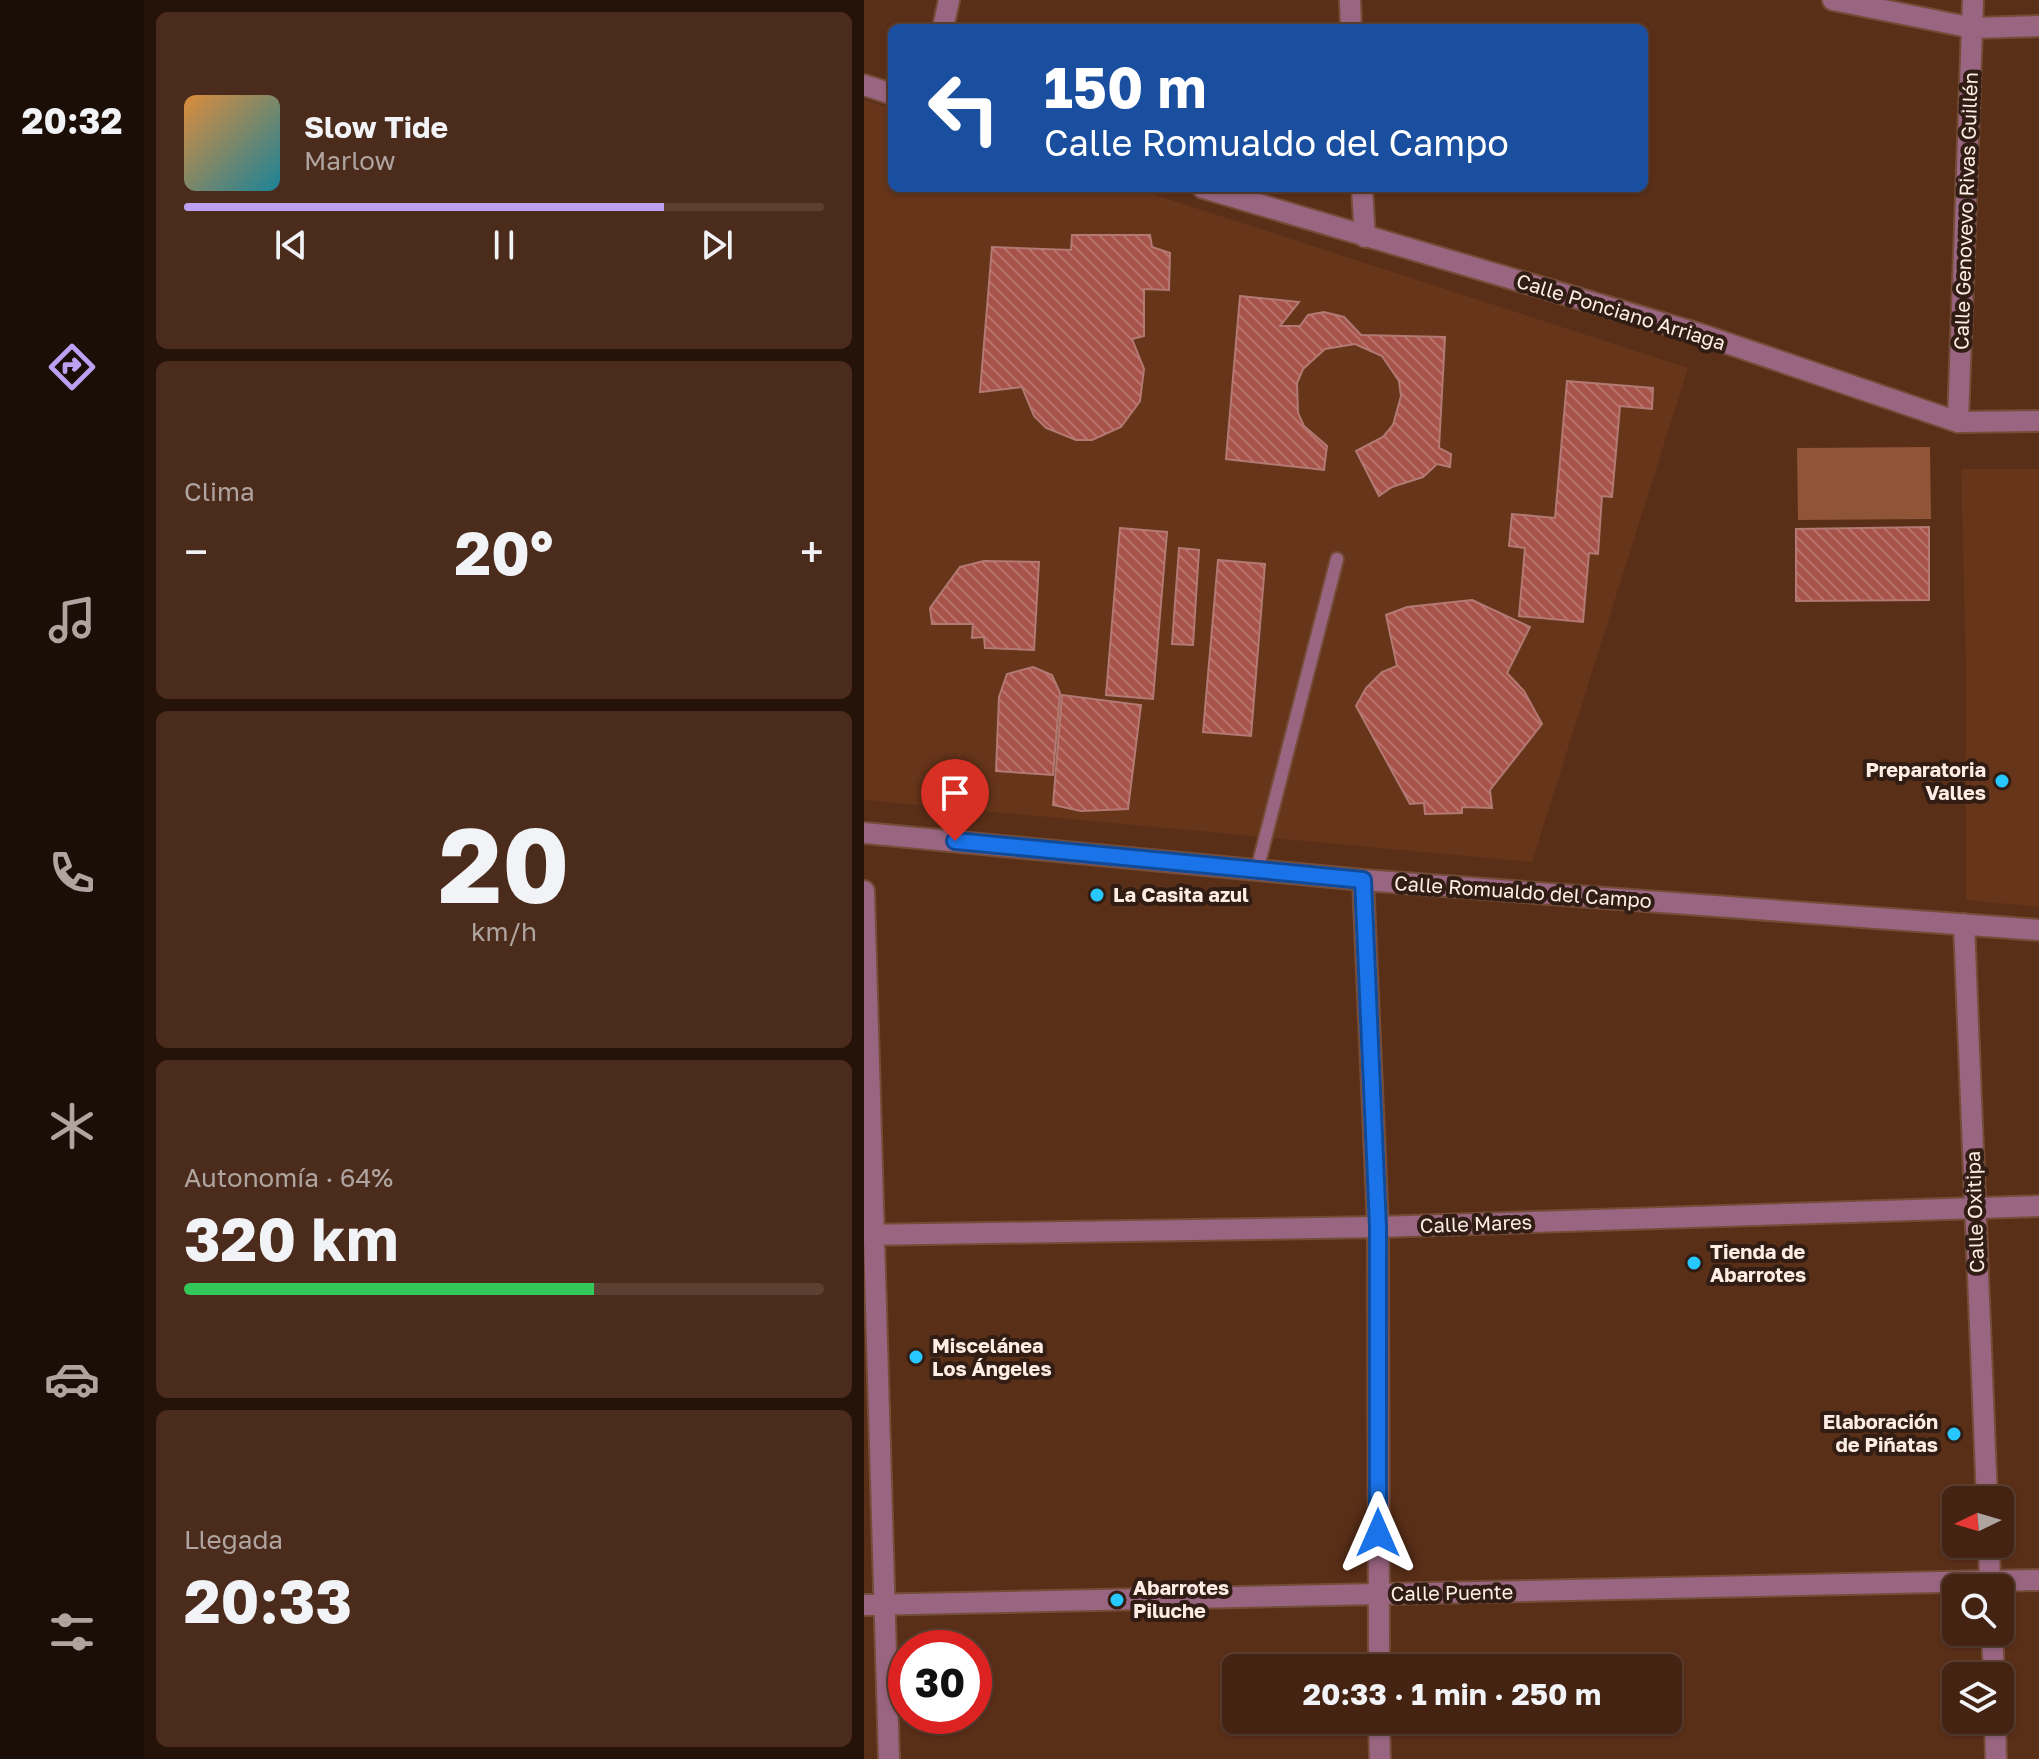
<!DOCTYPE html>
<html lang="es">
<head>
<meta charset="utf-8">
<style>
  :root { --surface:#442312; --page:#4b2b1b; --text:#f1f3f6; --muted:#afa49f; --line:#5c4032; --accent:#bca0f2 }
  body { margin:0; font-family:"Golos Text",sans-serif; background:var(--page); color:var(--text); height:100vh; display:flex; flex-direction:column; font-size:30px; white-space:nowrap }
  * { box-sizing:border-box; margin:0 }
  p { font-size:26px; color:var(--muted) }
  .icon { flex:none; width:44px; height:44px; fill:none; stroke:currentColor; stroke-width:2; stroke-linecap:round; stroke-linejoin:round }
  .map { position:relative; flex:1; overflow:hidden }
  .panel { display:flex; flex-direction:column; gap:12px; padding:12px; background:#25130a; width:720px }
  .panel>* { flex:none }
  .hud { position:absolute; left:24px; top:24px; width:760px; height:168px; border-radius:12px; box-shadow:0 2px 6px #0004,0 0 0 2px var(--line); background:#1a4fa0; color:#fff; overflow:hidden }
  .needle { width:52px; rotate:265deg }
  .buttons { position:absolute; left:1078px; top:1486px; display:grid; gap:16px }
  .buttons a { display:grid; place-items:center; width:72px; height:72px; border-radius:12px; background:var(--surface); box-shadow:0 2px 6px #0004,0 0 0 2px var(--line); font-size:40px }
  .speed { position:absolute; left:24px; top:1630px; display:flex; gap:16px; font-size:40px; font-weight:700; text-align:center }
  .speed>* { display:grid; place-content:center; width:104px; height:104px; border-radius:50%; background:var(--surface); box-shadow:0 2px 6px #0004,0 0 0 2px var(--line); line-height:1 }
  .speed .limit { border:12px solid #d22; background:#fff; color:#111 }
  .pin { position:absolute; display:grid; place-items:center; width:68px; height:68px; color:#fff; margin:-82px -34px; border-radius:50% 50% 50% 0; rotate:-45deg; box-shadow:0 0 8px #0007 }
  .pin .icon { rotate:45deg }
  .me { position:absolute; width:88px; margin:-44px; rotate:0deg; stroke-linejoin:round; filter:drop-shadow(0 0 6px #0008) }
  .turn { display:flex; align-items:center; gap:28px; height:168px; padding:0 24px; font-size:36px }
  .turn .icon { width:104px; height:104px; stroke-width:2.5 }
  .turn b { display:block; font-size:56px; line-height:68px }
  .big { font-size:60px; font-weight:700; line-height:1.1 }
  .panel .widget { flex:1; display:flex; flex-direction:column; justify-content:center; gap:12px; min-width:0; padding:0 28px; border-radius:12px; background:var(--page) }
  .panel .dial { align-items:center; gap:0 }
  .dial b { font-size:104px; line-height:1 }
  .song { display:flex; align-items:center; gap:24px }
  .cover { width:96px; height:96px; border-radius:12px; background:linear-gradient(135deg,hsl(30 70% 55%),hsl(190 70% 35%)) }
  .played { height:8px; border-radius:4px; background:linear-gradient(90deg,var(--accent) 75%,var(--line) 75%) }
  .keys { display:flex; justify-content:space-around; direction:ltr }
  .heat { display:flex; justify-content:space-between; align-items:center; font-size:44px; direction:ltr }
  .charge { height:12px; border-radius:6px; background:linear-gradient(90deg,#34c759 64%,var(--line) 0) }
  .trip { position:absolute; left:358px; top:1654px; width:460px; height:80px; border-radius:12px; background:var(--surface); box-shadow:0 2px 6px #0004,0 0 0 2px var(--line); font-weight:700; line-height:80px; text-align:center }
  main { display:flex; flex:1; min-height:0 }
  .tab-bar { display:flex; flex-direction:column; width:144px; justify-content:space-around; align-items:center; background:#1b0e07; color:var(--muted) }
  .tab-bar .icon { width:56px; height:56px }
  .tab-bar .current { color:var(--accent) }
  .tab-bar b { font-size:36px; color:var(--text) }
  .map>svg:first-child { display:block }
  .built { fill:#67351a }
  .garden { fill:#905537 }
  .building { fill:url(#building-back-hatch); stroke:#b27a73; stroke-width:2 }
  .lines { fill:none; stroke-linecap:round; stroke-linejoin:round }
  .service-casing { stroke:#744d39; stroke-width:16 }
  .minor-casing { stroke:#744d39; stroke-width:24 }
  .service { stroke:#9a6580; stroke-width:12 }
  .minor { stroke:#9a6580; stroke-width:20 }
  .route-casing { stroke:#114b97; stroke-width:20 }
  .route { stroke:#1a73e8; stroke-width:14 }
  .poi-dot { fill:#27c8ff; stroke:#311d14; stroke-width:3 }
  .labels { text-anchor:middle; stroke-width:8; stroke-linejoin:round; paint-order:stroke }
  .street-label { font-size:20px; fill:#feede5; stroke:#311d14 }
  .poi-label { font-size:20px; font-weight:bold; fill:#feede5; stroke:#311d14; text-anchor:start }
</style>
</head>
<body>
<main>
<nav class="tab-bar">
<b>20:32</b>
<svg class="icon current" aria-label="directions" viewBox="0 0 24 24"><path d="M12 3l9 9-9 9-9-9zM9 14v-3h6M13 9l2 2-2 2"/></svg>
<svg class="icon" aria-label="music" viewBox="0 0 24 24"><path d="M9 18V5l10-2v13"/><circle cx="6" cy="18" r="3"/><circle cx="16" cy="16" r="3"/></svg>
<svg class="icon" aria-label="phone" viewBox="0 0 24 24"><path d="M5 4h4l2 5-3 2q2 4 5 5l2-3 5 2v4C11 20 4 13 5 4z"/></svg>
<svg class="icon" aria-label="climate" viewBox="0 0 24 24"><path d="M12 3v18M4 7l16 10M4 17L20 7"/></svg>
<svg class="icon" aria-label="car" viewBox="0 0 24 24"><path d="M5 17H2v-5l4-1 3-4h7l3 4 3 1v5h-3M9 17h6M6 11h13"/><circle cx="7" cy="17" r="2"/><circle cx="17" cy="17" r="2"/></svg>
<svg class="icon" aria-label="filters" viewBox="0 0 24 24"><path d="M4 7h16M4 17h16"/><circle cx="9" cy="7" r="2"/><circle cx="15" cy="17" r="2"/></svg>
</nav>
<section class="panel">
<div class="widget">
<div class="song"><i class="cover"></i><div><b>Slow Tide</b><p>Marlow</p></div></div>
<div class="played"></div>
<div class="keys"><svg class="icon" aria-label="previous" viewBox="0 0 24 24"><path d="M18 5L8 12l10 7zM5 5v14"/></svg><svg class="icon" aria-label="pause" viewBox="0 0 24 24"><path d="M8 5v14M16 5v14"/></svg><svg class="icon" aria-label="next" viewBox="0 0 24 24"><path d="M6 5l10 7-10 7zM19 5v14"/></svg></div>
</div>
<div class="widget"><p>Clima</p>
<div class="heat"><a>−</a><b class="big">20°</b><a>+</a></div>
</div>
<div class="widget dial"><b>20</b><p>km/h</p></div>
<div class="widget"><p>Autonomía · 64%</p><b class="big">320 km</b><div class="charge"></div></div>
<div class="widget"><p>Llegada</p><b class="big">20:33</b></div>
</section>
<div class="map">
<svg width="1175" height="1759" viewBox="0 0 1175 1759">
  <defs>
    <pattern id="building-back-hatch" width="6" height="6" patternUnits="userSpaceOnUse" patternTransform="scale(2)"><rect width="6" height="6" fill="#a7534a"/><path d="M-1 5l2 2M0 0l6 6M5-1l2 2" fill="none" stroke="#b9746d"/></pattern>
  </defs>
  <rect width="100%" height="100%" fill="#5a2f18"/>
  <path class="built" d="M 0,100 L 28,109 L 28,188 L 270,188 L 824,368 L 668,862 L 0,800 Z
    M 1097,469 L 1175,469 L 1175,907 L 1102,900 L 1102,662 Z"/>
  <path class="garden" d="M 1066,447 L 1067,519 L 934,520 L 933,448 Z"/>
  <path class="building" d="M 208,235 L 286,235 L 288,247 L 306,253 L 305,290 L 280,289 L 280,336 L 268,339 L 280,369 L 276,401 L 257,427 L 228,440 L 212,440 L 182,428 L 170,416 L 158,387 L 116,392 L 128,247 L 207,250 Z
    M 376,296 L 435,302 L 416,326 L 436,326 L 444,315 L 460,312 L 480,317 L 497,335 L 581,337 L 575,448 L 587,454 L 586,467 L 573,464 L 559,477 L 528,487 L 515,496 L 492,451 L 519,437 L 529,425 L 537,396 L 535,381 L 518,356 L 491,344 L 461,349 L 439,369 L 433,383 L 434,413 L 440,426 L 463,446 L 460,470 L 362,459 Z
    M 703,381 L 789,388 L 788,409 L 756,406 L 748,497 L 738,496 L 734,554 L 725,553 L 719,622 L 655,616 L 661,548 L 645,546 L 648,514 L 691,518 Z
    M 1065,527 L 1065,600 L 932,601 L 932,529 Z
    M 256,528 L 303,532 L 289,699 L 242,695 Z
    M 315,548 L 335,550 L 329,645 L 308,644 Z
    M 354,560 L 401,564 L 387,736 L 339,732 Z
    M 120,561 L 175,562 L 170,650 L 121,648 L 120,637 L 108,638 L 109,624 L 68,624 L 66,608 L 96,567 Z
    M 608,600 L 666,627 L 643,673 L 660,691 L 678,724 L 626,790 L 628,808 L 598,807 L 598,813 L 561,814 L 560,803 L 546,804 L 492,706 L 502,688 L 518,672 L 533,666 L 522,615 L 543,607 Z
    M 169,667 L 188,675 L 196,693 L 189,775 L 132,771 L 135,697 L 143,674 Z
    M 198,695 L 277,705 L 264,809 L 217,811 L 189,805 Z"/>
  <g class="lines">
    <defs>
      <path id="service" d="M 393,870 L 473,559"/>
      <path id="minor" d="M 486,0 L 487,28
        M 969,0 L 1109,28 L 1175,26
        M 79,28 L 85,0
        M 0,85 L 28,94
        M 339,188 L 836,334 L 1094,422 L 1175,421
        M 498,188 L 501,237
        M 1094,422 L 1109,0
        M 0,833 L 499,880 L 1175,930
        M 499,880 L 514,1227 L 515,1668
        M 0,891 L 25,1759
        M 1100,924 L 1123,1500
        M 0,1235 L 514,1227 L 1175,1206
        M 1125,1544 L 1126,1588
        M 0,1605 L 1175,1580
        M 1128,1632 L 1130,1676
        M 515,1720 L 516,1759
        M 1131,1720 L 1132,1759"/>
    </defs>
    <use href="#service" class="service-casing"/>
    <use href="#minor" class="minor-casing"/>
    <use href="#service" class="service"/>
    <use href="#minor" class="minor"/>
  </g>
  <g class="lines">
    <defs>
      <path id="route" d="M 91,841 L 499,880 L 514,1227 L 514,1533"/>
    </defs>
    <use href="#route" class="route-casing"/>
    <use href="#route" class="route"/>
  </g>
  <g class="poi-dot">
    <circle cx="1138" cy="781" r="8"/>
    <circle cx="233" cy="895" r="8"/>
    <circle cx="830" cy="1263" r="8"/>
    <circle cx="52" cy="1357" r="8"/>
    <circle cx="1090" cy="1434" r="8"/>
    <circle cx="253" cy="1600" r="8"/>
  </g>
  <g class="labels">
    <g class="street-label">
      <text transform="translate(1102 211) rotate(-88)" y="7">Calle Genovevo Rivas Guillén</text>
      <text transform="translate(757 312) rotate(17)" y="7">Calle Ponciano Arriaga</text>
      <text transform="translate(659 892) rotate(4)" y="7">Calle Romualdo del Campo</text>
      <text transform="translate(1111 1212) rotate(-92)" y="7">Calle Oxitipa</text>
      <text transform="translate(612 1224) rotate(-2)" y="7">Calle Mares</text>
      <text transform="translate(588 1593) rotate(-1)" y="7">Calle Puente</text>
    </g>
    <g class="poi-label">
      <text x="1122" y="777" text-anchor="end">Preparatoria<tspan x="1122" dy="23">Valles</tspan></text>
      <text x="249" y="902">La Casita azul</text>
      <text x="846" y="1259">Tienda de<tspan x="846" dy="23">Abarrotes</tspan></text>
      <text x="68" y="1353">Miscelánea<tspan x="68" dy="23">Los Ángeles</tspan></text>
      <text x="1074" y="1429" text-anchor="end">Elaboración<tspan x="1074" dy="23">de Piñatas</tspan></text>
      <text x="269" y="1595">Abarrotes<tspan x="269" dy="23">Piluche</tspan></text>
    </g>
  </g>
</svg>
<div class="buttons">
<a><svg class="needle" viewBox="-14 -14 28 28"><path d="M0-13l5 13h-10z" fill="#e53935"/><path d="M0 13l5-13h-10z" fill="#afa49f"/></svg></a>
<a><svg class="icon" aria-label="search" viewBox="0 0 24 24"><circle cx="10" cy="10" r="6"/><path d="M15 15l6 6"/></svg></a>
<a><svg class="icon" aria-label="layers" viewBox="0 0 24 24"><path d="M12 4l9 5-9 5-9-5zM3 14l9 5 9-5"/></svg></a>
</div>
<div class="speed"><div class="limit">30</div></div>
<div class="pin" style="left:91px;top:841px;background:#d93025"><svg class="icon" aria-label="arrive" viewBox="0 0 24 24"><path d="M6 21V4h12l-3 4 3 4H6"/></svg></div>
<svg class="me" style="left:514px;top:1533px" viewBox="-20 -20 40 40"><path d="M0-17L14 15 0 8-14 15z" fill="#1a73e8" stroke="#fff" stroke-width="4"/></svg>
<div class="trip">20:33 · 1 min · 250 m</div>
<div class="hud">
<div class="turn"><svg class="icon" aria-label="left" viewBox="0 0 24 24"><path d="M17 20v-9H6M10 6l-5 5 5 5"/></svg><div><b>150 m</b>Calle Romualdo del Campo</div></div>
</div>
</div>
</main>
</body>
</html>
